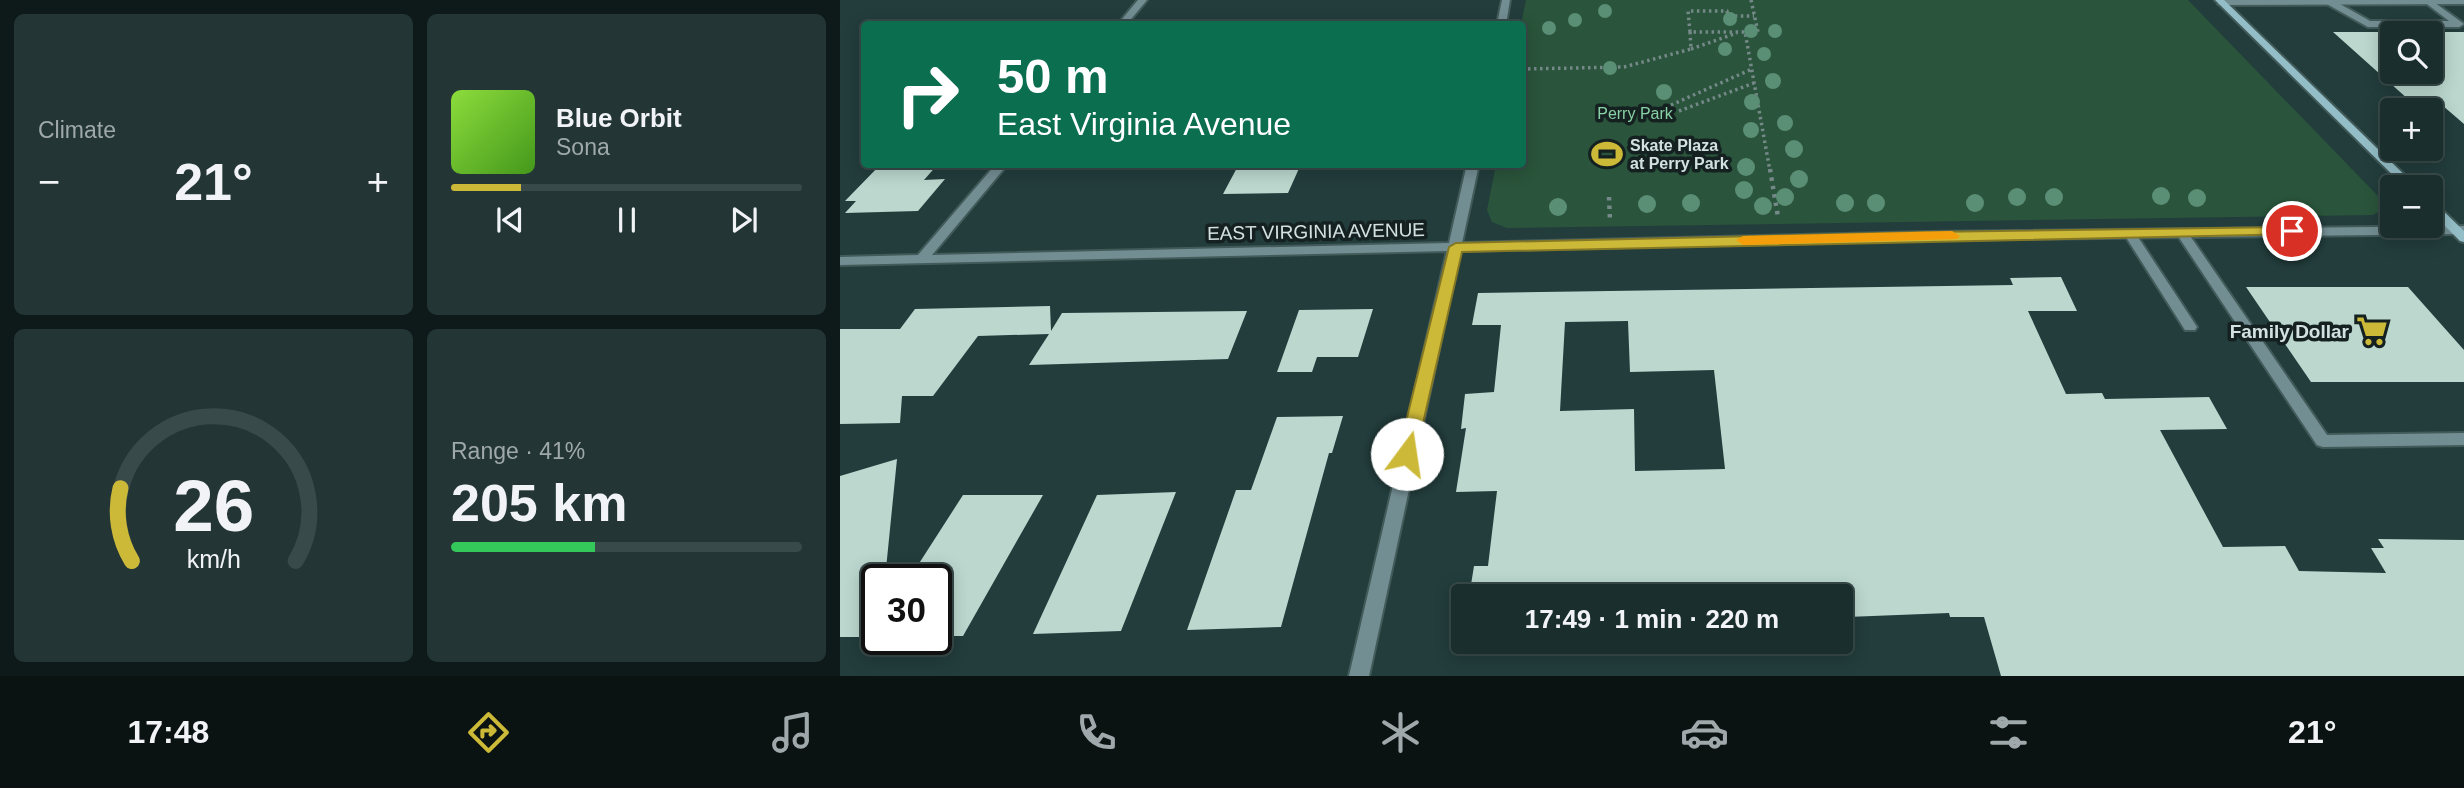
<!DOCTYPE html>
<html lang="en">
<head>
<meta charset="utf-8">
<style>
  :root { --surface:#1a2e2d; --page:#233635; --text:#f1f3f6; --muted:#9fa8aa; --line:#384a49; --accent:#cdb938 }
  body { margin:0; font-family:Helvetica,sans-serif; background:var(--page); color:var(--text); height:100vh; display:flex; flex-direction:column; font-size:26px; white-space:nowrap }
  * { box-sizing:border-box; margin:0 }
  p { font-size:23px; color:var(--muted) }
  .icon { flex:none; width:38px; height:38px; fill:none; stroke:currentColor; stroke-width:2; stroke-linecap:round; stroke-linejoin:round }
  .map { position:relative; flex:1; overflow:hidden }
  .drawer { display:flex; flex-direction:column; gap:14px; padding:14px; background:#0e1919; width:840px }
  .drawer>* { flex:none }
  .hud { position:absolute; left:21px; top:21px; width:665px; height:147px; border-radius:7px; box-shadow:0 4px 18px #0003,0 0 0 2px var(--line); background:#0b6e4f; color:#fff; overflow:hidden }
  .buttons { position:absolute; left:1540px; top:21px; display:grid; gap:14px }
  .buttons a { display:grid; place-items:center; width:63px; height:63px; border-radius:7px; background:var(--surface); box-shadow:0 4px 18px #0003,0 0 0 2px var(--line); font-size:35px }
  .speed { position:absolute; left:21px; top:564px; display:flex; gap:14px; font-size:35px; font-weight:700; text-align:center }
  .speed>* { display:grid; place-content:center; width:91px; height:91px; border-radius:50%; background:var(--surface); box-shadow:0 4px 18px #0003,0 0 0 2px var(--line); line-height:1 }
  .speed .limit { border:4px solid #111; border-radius:10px; background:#fff; color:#111 }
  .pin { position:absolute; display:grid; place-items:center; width:60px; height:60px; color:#fff; margin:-30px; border:4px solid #fff; border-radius:50%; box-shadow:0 2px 7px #0007 }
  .me { position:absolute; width:77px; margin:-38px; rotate:14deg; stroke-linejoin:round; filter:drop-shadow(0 0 5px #0008) }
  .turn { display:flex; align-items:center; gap:24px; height:147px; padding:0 21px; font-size:32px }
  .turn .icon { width:91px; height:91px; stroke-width:2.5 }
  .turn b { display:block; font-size:49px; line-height:60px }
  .big { font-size:52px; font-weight:700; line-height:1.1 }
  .drawer .widget { flex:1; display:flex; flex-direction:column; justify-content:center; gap:10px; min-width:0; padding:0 24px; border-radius:10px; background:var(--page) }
  .drawer .dial { align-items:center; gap:0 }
  .dial svg { height:182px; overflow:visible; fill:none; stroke:var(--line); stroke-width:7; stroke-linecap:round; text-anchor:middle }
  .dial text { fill:var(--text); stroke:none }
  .song { display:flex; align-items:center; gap:21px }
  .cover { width:84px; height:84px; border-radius:10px; background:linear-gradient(135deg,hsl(90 70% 55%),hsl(100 70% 35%)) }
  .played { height:7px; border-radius:4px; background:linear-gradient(90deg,var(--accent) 20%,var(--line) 20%) }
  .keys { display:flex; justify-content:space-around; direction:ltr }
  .heat { display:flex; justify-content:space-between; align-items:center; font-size:38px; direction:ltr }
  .charge { height:10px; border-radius:5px; background:linear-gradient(90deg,#34c759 41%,var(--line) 0) }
  .drawer .tiles { flex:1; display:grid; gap:14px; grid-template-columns:repeat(2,1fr) }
  .trip { position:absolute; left:611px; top:584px; width:402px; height:70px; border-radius:7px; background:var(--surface); box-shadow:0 4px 18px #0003,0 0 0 2px var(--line); font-weight:700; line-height:70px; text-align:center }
  .menu { display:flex; height:112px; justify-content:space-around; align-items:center; background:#0a1212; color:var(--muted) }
  .menu .icon { width:49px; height:49px }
  .menu .on { color:var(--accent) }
  .menu b { font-size:32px; color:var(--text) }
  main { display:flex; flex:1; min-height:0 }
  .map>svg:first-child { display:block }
  .green { fill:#2a543b }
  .building { fill:#bbd7ce; fill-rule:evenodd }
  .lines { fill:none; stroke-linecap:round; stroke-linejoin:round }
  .service-casing { stroke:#425b5a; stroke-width:4 }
  .minor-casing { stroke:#425b5a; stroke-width:4 }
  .secondary-casing { stroke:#425b5a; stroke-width:4 }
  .path-far1 { stroke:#748988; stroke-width:3.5; stroke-dasharray:2.5 3.5; stroke-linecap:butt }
  .path { stroke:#748988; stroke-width:4.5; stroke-dasharray:3.5 5; stroke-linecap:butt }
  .service { fill:#738e93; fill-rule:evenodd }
  .minor { fill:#738e93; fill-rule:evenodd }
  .secondary { fill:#94bec7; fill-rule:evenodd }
  .tree { fill:#5a8e75 }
  .route { fill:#cdb938; stroke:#857824; stroke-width:2 }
  .slow { fill:#f59e0b }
  .labels { text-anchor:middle; stroke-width:7; stroke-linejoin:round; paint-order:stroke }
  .far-park-label { font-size:16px; fill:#88d1a4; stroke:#152121 }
  .far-poi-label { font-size:16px; font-weight:bold; fill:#d3e2e1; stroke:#152121; text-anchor:start }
  .street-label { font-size:19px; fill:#d3e2e1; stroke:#152121 }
  .poi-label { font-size:19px; font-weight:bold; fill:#d3e2e1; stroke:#152121; text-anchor:end }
</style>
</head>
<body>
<main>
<section class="drawer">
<div class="tiles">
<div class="widget"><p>Climate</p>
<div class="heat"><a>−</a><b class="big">21°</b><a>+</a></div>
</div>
<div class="widget">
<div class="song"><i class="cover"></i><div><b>Blue Orbit</b><p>Sona</p></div></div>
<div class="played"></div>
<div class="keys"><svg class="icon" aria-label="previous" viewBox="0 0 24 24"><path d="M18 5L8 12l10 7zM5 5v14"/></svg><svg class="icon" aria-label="pause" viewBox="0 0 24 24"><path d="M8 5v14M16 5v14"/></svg><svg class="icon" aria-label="next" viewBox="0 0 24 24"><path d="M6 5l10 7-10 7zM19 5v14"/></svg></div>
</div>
<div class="widget dial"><svg viewBox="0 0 100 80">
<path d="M14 69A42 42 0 1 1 86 69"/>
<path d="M14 69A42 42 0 0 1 9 37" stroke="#cdb938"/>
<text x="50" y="56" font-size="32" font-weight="700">26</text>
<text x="50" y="72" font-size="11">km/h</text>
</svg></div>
<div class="widget"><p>Range · 41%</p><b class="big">205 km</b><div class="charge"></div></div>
</div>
</section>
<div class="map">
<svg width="1624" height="676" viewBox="0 0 1624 676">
  <rect width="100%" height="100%" fill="#223d3c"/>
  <path class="green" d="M 686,0 L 1348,0 L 1537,195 L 1545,208 L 1533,215 L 667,228 L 652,222 L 647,210 L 656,165 L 682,164 L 681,24 Z"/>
  <path class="building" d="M 1493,32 L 1624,32 L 1624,124 L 1595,99 L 1569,100 ZM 1552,33 L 1591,33 L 1591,72 L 1552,72 Z
    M 41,164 L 98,164 L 84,180 L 105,179 L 78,211 L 5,213 L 16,201 L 5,201 Z
    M 399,164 L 461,164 L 448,193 L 383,194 Z
    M 1221,277 L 1237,311 L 1188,311 L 1226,394 L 1262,393 L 1265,399 L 1369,397 L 1387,429 L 1320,430 L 1383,547 L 1445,546 L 1459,571 L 1546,573 L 1531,548 L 1544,548 L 1538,539 L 1624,540 L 1624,676 L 1161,676 L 1144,617 L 1110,617 L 1109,613 L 1007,617 L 1001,615 L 1001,597 L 629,597 L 634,566 L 648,566 L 657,491 L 616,492 L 626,428 L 621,429 L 625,394 L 654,392 L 661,325 L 632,325 L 638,293 L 1173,285 L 1170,278 ZM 788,321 L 790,372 L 874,370 L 885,469 L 795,471 L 794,409 L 720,411 L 725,322 Z
    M 1406,287 L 1568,287 L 1624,350 L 1624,382 L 1471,382 Z
    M 210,306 L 211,331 L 222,313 L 407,311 L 388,359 L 189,365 L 209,334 L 138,336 L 93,396 L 62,396 L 60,423 L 0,424 L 0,329 L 60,329 L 75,309 Z
    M 533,309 L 518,357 L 477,357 L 472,372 L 437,372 L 459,310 Z
    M 503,416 L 492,453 L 489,453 L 441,627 L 347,630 L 396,490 L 411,490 L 437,417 Z
    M 57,459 L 45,579 L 37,579 L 37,637 L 0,637 L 0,476 Z
    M 336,492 L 281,631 L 193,634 L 257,495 Z
    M 123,495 L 203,495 L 123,636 L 96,636 L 96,579 L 69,579 Z"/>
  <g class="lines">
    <defs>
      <path id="service" d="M 1484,0 L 1493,0 L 1530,21 L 1609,21 L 1583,1 L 1591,0 L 1624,24 L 1619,27 L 1528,27 L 1485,3 Z
        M 1342,229 L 1346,230 L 1487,435 L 1624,433 L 1624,445 L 1483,447 L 1477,445 L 1336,233 Z
        M 1290,230 L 1294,231 L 1355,324 L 1357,327 L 1355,330 L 1345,330 L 1284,234 Z"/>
      <path id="minor" d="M 298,0 L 307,0 L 287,24 L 278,24 Z
        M 662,0 L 670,0 L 666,24 L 657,24 Z
        M 1378,0 L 1624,0 L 1624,4 L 1381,5 L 1378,4 Z
        M 156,164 L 168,164 L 92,255 L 609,243 L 627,164 L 639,164 L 622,243 L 1086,232 L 1624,226 L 1624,234 L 1086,240 L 620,251 L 529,676 L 509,676 L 607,251 L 0,265 L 0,257 L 78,255 Z"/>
      <path id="secondary" d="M 1375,0 L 1384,0 L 1577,187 L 1565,187 Z
        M 1591,202 L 1595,203 L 1624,231 L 1624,242 L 1620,241 L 1591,212 Z"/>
    </defs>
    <use href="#service" class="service-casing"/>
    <use href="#minor" class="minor-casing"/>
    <use href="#secondary" class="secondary-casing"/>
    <path class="path-far1" d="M 911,0 L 918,32 L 905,32 L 930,171
      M 850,32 L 848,11 L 887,11 L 888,16 L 914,16
      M 851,49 L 897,33
      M 682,69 L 784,67 L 851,49 L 850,32 L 905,32
      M 831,105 L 912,69
      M 839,111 L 914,83"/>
    <path class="path" d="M 930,169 L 938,217
      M 769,197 L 770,221"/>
    <use href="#service" class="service"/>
    <use href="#minor" class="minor"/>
    <use href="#secondary" class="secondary"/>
  </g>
  <g class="tree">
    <circle cx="765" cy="11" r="7"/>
    <circle cx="890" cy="19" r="7"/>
    <circle cx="735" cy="20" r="7"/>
    <circle cx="709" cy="28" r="7"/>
    <circle cx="911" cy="31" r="7"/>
    <circle cx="935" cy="31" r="7"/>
    <circle cx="885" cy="49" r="7"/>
    <circle cx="924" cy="54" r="7"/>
    <circle cx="770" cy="68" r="7"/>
    <circle cx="933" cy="81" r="8"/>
    <circle cx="824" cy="92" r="8"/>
    <circle cx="912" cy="102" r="8"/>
    <circle cx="945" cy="123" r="8"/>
    <circle cx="911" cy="130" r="8"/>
    <circle cx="954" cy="149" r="9"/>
    <circle cx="906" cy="167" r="9"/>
    <circle cx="959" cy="179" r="9"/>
    <circle cx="904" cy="190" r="9"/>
    <circle cx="1321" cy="196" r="9"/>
    <circle cx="945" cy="197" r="9"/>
    <circle cx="1177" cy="197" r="9"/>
    <circle cx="1214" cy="197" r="9"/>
    <circle cx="1357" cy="198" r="9"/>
    <circle cx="851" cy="203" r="9"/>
    <circle cx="1005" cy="203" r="9"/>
    <circle cx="1036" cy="203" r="9"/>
    <circle cx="1135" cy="203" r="9"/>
    <circle cx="807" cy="204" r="9"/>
    <circle cx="923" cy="206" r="9"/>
    <circle cx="718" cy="207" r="9"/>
  </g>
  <path class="route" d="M 1452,227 L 1459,231 L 1457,234 L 622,252 L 576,454 L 573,459 L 560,459 L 558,454 L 609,247 L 616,243 L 1086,232 Z"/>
  <path class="slow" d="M 1112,231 L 1120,236 L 1117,239 L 903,245 L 896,240 L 903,236 Z"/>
  <defs>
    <symbol id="stadium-bare" viewBox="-9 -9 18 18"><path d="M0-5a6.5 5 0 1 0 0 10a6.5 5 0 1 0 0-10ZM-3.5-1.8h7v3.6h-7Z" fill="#cdb938" stroke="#152121" stroke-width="2.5" paint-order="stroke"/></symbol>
    <symbol id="supermarket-bare" viewBox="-9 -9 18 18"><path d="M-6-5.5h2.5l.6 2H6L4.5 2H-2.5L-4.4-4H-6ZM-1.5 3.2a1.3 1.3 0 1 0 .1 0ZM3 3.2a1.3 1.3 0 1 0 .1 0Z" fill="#cdb938" stroke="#152121" stroke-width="2.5" paint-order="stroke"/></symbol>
  </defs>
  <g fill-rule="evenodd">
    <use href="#stadium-bare" x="745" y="132" width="44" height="44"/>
    <use href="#supermarket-bare" x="1510" y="309" width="44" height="44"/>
  </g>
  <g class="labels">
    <g class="far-park-label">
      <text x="795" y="119">Perry Park</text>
    </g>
    <g class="far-poi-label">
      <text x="790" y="151">Skate Plaza<tspan x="790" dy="18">at Perry Park</tspan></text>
    </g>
    <g class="street-label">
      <text transform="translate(476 231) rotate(-1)" y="7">EAST VIRGINIA AVENUE</text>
    </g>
    <g class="poi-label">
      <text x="1509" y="338">Family Dollar</text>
    </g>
  </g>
</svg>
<div class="buttons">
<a><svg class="icon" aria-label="search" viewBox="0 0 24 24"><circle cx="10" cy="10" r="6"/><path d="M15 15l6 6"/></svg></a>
<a>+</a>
<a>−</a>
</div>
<div class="speed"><div class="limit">30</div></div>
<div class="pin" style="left:1452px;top:231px;background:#d93025"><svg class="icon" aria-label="arrive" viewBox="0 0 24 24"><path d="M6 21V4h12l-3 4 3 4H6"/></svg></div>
<svg class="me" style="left:567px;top:454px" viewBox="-20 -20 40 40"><circle r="19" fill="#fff"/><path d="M0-13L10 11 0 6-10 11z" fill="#cdb938"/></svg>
<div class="trip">17:49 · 1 min · 220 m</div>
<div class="hud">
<div class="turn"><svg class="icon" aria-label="right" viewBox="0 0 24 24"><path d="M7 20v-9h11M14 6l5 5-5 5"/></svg><div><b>50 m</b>East Virginia Avenue</div></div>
</div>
</div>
</main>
<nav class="menu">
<b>17:48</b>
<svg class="icon on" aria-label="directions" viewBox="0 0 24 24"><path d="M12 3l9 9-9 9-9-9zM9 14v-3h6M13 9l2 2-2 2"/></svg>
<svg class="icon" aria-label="music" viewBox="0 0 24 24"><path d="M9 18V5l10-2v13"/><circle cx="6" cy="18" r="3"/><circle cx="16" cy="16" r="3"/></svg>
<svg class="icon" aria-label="phone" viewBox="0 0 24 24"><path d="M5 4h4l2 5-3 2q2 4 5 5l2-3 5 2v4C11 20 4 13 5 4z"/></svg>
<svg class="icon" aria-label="climate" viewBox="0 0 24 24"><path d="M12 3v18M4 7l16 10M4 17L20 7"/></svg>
<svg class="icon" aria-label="car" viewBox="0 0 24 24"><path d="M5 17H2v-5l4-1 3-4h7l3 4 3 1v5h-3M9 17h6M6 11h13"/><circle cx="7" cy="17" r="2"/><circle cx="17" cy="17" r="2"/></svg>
<svg class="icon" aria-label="filters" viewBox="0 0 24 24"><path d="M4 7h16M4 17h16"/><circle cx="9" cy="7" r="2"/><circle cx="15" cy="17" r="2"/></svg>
<b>21°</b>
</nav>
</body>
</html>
